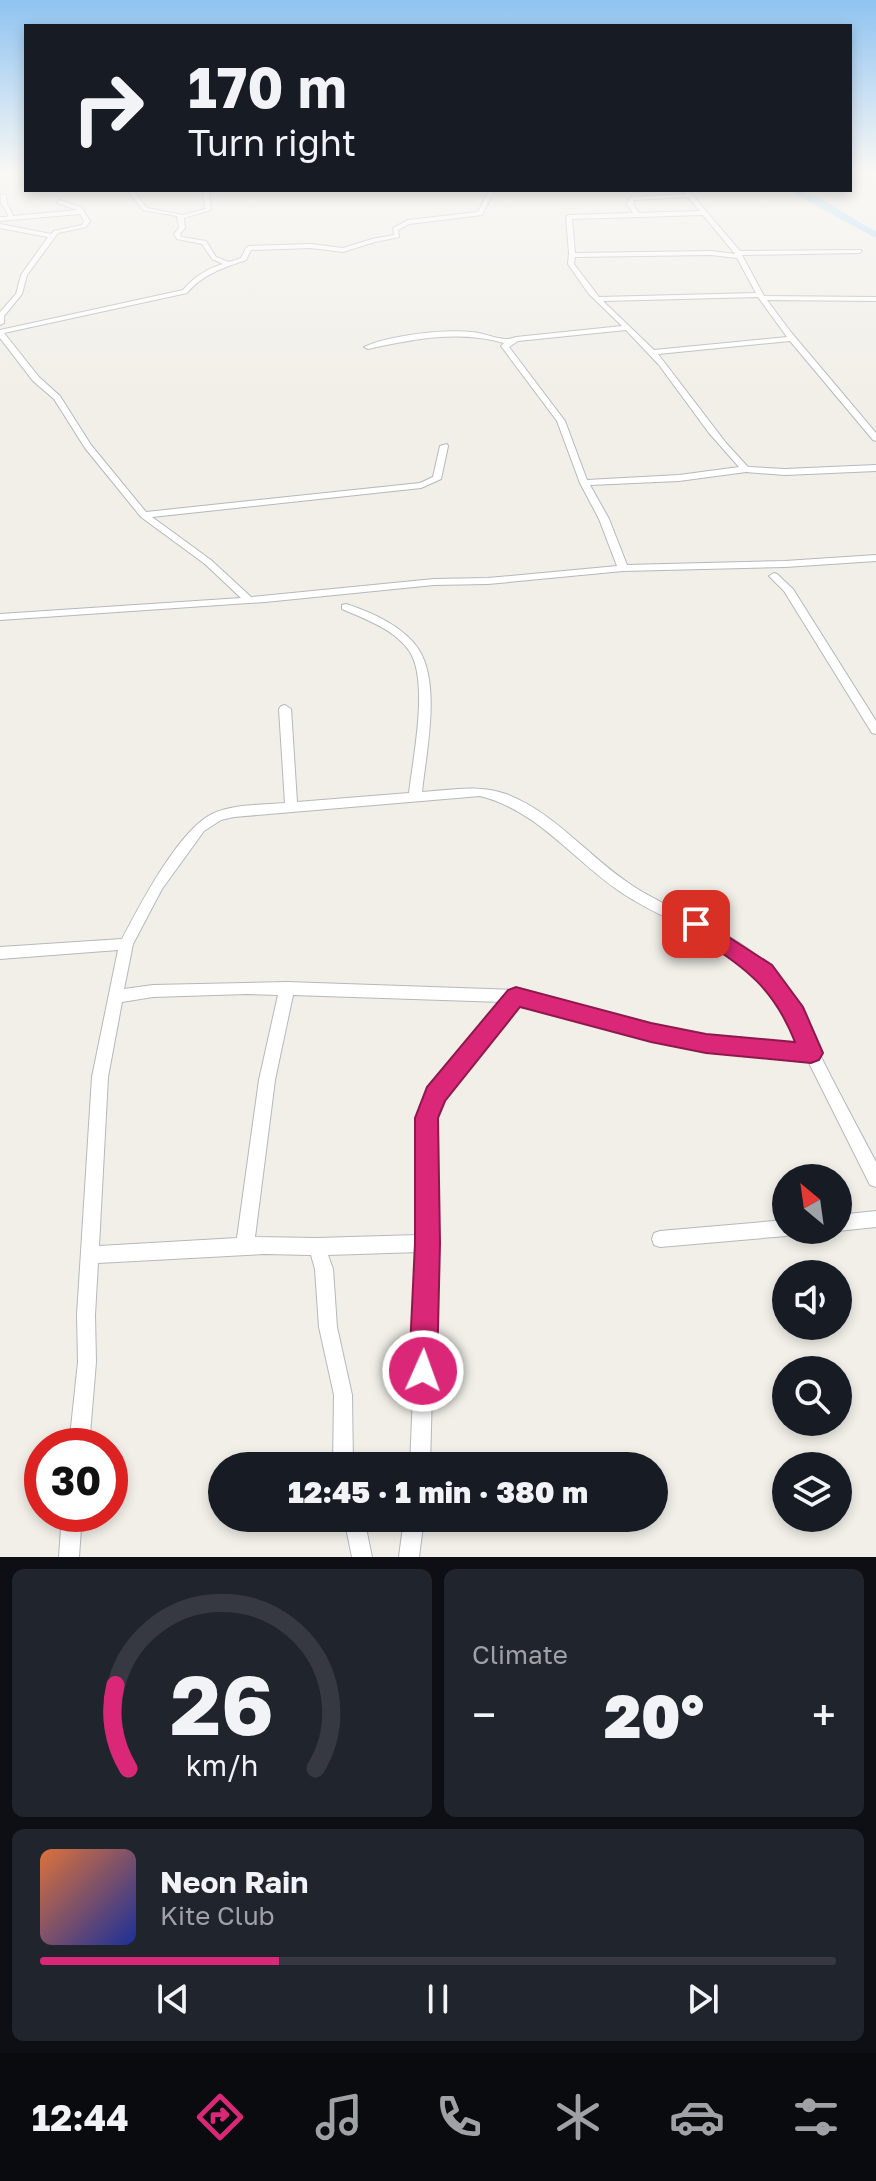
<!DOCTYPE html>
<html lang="en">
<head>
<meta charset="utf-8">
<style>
  :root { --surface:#171b24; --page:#20242c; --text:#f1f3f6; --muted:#9ea1a6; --line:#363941; --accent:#db2777 }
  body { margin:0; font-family:"Golos Text",sans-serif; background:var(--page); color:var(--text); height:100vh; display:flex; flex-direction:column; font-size:30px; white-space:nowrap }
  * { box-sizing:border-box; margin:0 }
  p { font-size:26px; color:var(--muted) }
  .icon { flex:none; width:44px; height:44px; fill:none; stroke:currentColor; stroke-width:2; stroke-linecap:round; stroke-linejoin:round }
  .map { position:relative; height:1557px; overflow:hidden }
  .side { display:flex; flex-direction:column; gap:12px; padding:12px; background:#0d0f14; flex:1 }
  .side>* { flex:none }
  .guide { position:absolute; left:24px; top:24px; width:828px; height:168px; border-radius:0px; box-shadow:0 4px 12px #0003; background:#171b24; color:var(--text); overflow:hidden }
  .needle { width:52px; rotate:331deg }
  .fabs { position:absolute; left:772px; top:1164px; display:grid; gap:16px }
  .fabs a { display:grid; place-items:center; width:80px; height:80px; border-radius:50%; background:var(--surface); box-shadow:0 4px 12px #0003; font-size:40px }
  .speed { position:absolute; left:24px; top:1428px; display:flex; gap:16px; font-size:40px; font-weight:700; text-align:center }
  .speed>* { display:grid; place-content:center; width:104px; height:104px; border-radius:50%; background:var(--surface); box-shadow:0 4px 12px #0003; line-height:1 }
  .speed .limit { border:12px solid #d22; background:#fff; color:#111 }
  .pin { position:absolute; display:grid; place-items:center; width:68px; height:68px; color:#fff; margin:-34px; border-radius:16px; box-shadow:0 4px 12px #0006 }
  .me { position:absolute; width:88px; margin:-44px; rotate:2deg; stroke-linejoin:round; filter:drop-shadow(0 0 6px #0008) }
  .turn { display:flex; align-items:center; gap:28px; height:168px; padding:0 32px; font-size:36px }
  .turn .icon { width:104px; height:104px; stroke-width:2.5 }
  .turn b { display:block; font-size:56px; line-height:68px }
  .big { font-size:60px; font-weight:800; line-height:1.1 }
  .side .widget { flex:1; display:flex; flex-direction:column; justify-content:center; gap:12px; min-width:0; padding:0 28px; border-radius:12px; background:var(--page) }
  .side .dial { align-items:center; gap:0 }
  .dial svg { height:208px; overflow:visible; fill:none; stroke:var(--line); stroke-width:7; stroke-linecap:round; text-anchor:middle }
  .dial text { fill:var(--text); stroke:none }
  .song { display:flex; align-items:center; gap:24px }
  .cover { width:96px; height:96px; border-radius:12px; background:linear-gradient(135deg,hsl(20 70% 55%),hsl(230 70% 35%)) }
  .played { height:8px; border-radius:4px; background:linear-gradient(90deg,var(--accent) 30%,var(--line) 30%) }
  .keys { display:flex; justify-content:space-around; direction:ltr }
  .heat { display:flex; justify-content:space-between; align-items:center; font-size:44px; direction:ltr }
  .side .tiles { flex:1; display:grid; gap:12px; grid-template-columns:1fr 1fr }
  .widget:last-child { grid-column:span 2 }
  .trip { position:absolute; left:208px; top:1452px; width:460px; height:80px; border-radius:40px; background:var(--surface); box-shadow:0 4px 12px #0003; font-weight:800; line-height:80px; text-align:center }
  .dock { display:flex; height:128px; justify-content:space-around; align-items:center; background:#090b0e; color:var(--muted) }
  .dock .icon { width:56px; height:56px }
  .dock .selected { color:var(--accent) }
  .dock b { font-size:36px; color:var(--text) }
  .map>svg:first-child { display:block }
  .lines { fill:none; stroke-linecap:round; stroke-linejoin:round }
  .river { fill:#aadaff; fill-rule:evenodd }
  .minor-casing { stroke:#b5b8bc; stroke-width:2 }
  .minor { fill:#fff; fill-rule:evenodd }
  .route { fill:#db2777; stroke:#8e194d; stroke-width:2 }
</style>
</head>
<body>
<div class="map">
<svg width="876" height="1557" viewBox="0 0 876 1557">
  <rect width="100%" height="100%" fill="#f1efe8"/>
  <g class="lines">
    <path class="river" d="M 787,190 C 820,190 847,218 876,231 L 876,238 Z"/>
    <defs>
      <path id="minor" d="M 127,190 L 133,190 L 147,208 L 183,215 L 205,209 L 203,190 L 209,190 L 211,210 L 184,218 L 185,228 L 180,234 L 181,237 L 206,241 L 216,257 L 229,262 L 241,258 L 246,248 L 249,246 L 311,244 L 343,248 L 372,239 L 394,235 L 393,228 L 408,220 L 478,212 L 489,190 L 495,190 L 482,215 L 409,224 L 398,230 L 399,237 L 375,242 L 343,252 L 311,248 L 251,250 L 246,260 C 223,268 203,274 187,293 L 4,333 L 39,377 L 60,396 L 91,445 L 146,512 L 420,483 L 433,477 L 440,446 L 447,444 L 448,446 L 441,479 L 421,488 L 152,517 L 211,560 L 251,597 L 434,579 L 488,578 L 617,566 L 599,519 L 580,483 L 557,421 L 501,346 L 504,343 C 458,330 414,339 368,349 L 364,347 C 390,335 444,329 472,332 C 486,333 504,343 516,337 L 622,326 L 588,293 L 568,264 L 569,253 L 566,217 L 569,215 L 633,213 L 627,204 L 630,197 L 686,194 L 682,190 L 688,190 L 740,251 L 861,250 L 862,251 L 859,253 L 742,255 L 764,296 L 876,297 L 876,301 L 767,300 L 790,331 L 876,433 L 876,441 L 873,440 L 790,341 L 658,354 L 726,443 L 748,467 L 785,469 L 876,465 L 876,471 L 785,475 L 746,472 L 679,481 L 590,485 L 609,519 L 627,565 L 785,561 L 876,555 L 876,561 L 785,567 L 623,571 L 488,584 L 434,585 L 265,602 L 0,620 L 0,614 L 241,598 L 205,564 L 141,517 L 85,448 L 54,399 L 33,381 L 0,338 L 0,330 L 183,290 C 194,277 206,269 223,264 L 212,259 L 202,244 L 177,239 L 174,234 L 179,228 L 177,216 L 143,210 ZM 688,197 L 700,211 L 639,213 L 633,204 L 634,200 ZM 703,215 L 735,254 L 711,251 L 575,253 L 572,219 ZM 711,255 L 737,258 L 756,293 L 599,297 L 574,264 L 575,257 ZM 758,297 L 787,337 L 654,350 L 603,301 ZM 626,330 L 659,365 L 709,433 L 739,467 L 679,475 L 587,480 L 565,421 L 509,347 L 518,341 Z
        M 1,194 L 6,195 L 7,203 L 13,216 L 78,210 L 57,203 L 59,200 L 81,207 L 90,221 L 86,227 L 58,233 L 27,275 L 22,294 L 4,316 L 4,323 L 0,325 L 0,312 L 16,294 L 21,275 L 48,237 L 0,228 L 0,224 L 51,234 L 54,231 L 82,225 L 84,221 L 80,214 L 0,221 L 0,217 L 7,217 L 8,214 L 1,203 Z
        M 774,573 L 777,574 L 793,589 L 876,721 L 876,734 L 872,733 L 784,591 L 769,576 Z
        M 346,604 C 371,612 405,627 419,650 C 441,685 426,753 422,792 C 450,790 479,784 506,794 C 556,813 589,858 633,886 C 679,916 740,932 777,975 C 797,998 807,1028 820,1055 C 838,1091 857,1126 876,1162 L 876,1187 L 870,1185 L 807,1059 L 706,1049 L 651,1039 L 519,1003 L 442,1099 L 435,1118 L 436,1243 L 430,1466 L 410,1466 L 419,1252 L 328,1255 L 333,1269 L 337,1327 L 352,1395 L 353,1466 L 333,1466 L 334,1395 L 319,1327 L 315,1269 L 311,1255 L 264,1254 L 98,1263 L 95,1315 L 96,1362 L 89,1446 L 69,1446 L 78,1362 L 77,1315 L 92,1077 L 118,950 L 0,959 L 0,947 L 122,939 C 140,905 178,831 212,814 C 233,804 261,805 285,803 L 279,709 L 281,706 L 285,705 L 291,709 L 297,802 L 409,793 C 413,758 429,683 410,652 C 396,630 365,619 342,609 L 342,605 ZM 480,796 C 540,811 575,863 625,895 C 669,923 723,939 761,977 C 780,996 789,1021 800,1045 L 706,1037 L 651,1027 L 516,990 L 287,982 L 153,985 L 124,989 L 133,944 L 162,889 L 204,831 L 221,820 L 234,817 ZM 247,994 L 278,995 L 259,1080 L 237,1238 L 99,1246 L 108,1077 L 122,1002 L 153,997 ZM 293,995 L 503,1002 L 431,1090 L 419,1118 L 419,1235 L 317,1238 L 255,1237 L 275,1080 Z
        M 876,1211 L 876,1227 L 838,1231 L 835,1230 L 838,1230 L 838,1215 Z
        M 786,1220 L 786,1230 L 794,1230 L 792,1234 L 786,1236 L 660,1247 L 654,1245 L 652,1239 L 654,1233 L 660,1231 Z
        M 62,1514 L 82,1514 L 79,1557 L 59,1557 Z
        M 344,1518 L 364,1518 L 372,1557 L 352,1557 Z
        M 404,1518 L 424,1518 L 419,1557 L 399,1557 Z"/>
    </defs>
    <use href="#minor" class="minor-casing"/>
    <use href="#minor" class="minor"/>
  </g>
  <linearGradient id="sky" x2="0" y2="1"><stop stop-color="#8fc3f1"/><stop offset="0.44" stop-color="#f9f8f5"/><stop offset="1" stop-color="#f9f8f5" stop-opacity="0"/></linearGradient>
  <rect width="876" height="391" fill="url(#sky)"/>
  <path class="route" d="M 696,916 L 772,965 L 803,1007 L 823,1053 L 819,1060 L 811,1063 L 706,1053 L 651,1042 L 520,1007 L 445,1101 L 438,1118 L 440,1243 L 437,1371 L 433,1380 L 423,1385 L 413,1380 L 409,1371 L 415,1243 L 415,1118 L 427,1087 L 508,990 L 516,987 L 651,1023 L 706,1034 L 795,1042 C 771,981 739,965 688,930 L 685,924 L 688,918 Z"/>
</svg>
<div class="fabs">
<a><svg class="needle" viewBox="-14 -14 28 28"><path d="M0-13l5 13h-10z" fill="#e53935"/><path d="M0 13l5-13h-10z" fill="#9ea1a6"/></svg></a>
<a><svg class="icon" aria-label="sound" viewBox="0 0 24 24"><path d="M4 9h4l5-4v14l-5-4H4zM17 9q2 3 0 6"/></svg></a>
<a><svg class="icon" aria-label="search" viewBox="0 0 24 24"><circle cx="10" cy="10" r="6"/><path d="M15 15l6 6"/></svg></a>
<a><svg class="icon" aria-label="layers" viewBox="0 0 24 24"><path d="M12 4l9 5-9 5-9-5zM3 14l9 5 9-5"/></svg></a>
</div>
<div class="speed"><div class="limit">30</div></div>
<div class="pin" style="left:696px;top:924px;background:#d93025"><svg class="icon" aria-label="arrive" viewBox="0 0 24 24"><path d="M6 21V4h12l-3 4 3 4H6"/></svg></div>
<svg class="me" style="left:423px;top:1371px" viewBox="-20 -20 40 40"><circle r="17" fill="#db2777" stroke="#fff" stroke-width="3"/><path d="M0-11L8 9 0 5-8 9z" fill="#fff"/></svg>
<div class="trip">12:45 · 1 min · 380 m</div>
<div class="guide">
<div class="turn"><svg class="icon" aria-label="right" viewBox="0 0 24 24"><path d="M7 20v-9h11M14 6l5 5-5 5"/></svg><div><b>170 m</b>Turn right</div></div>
</div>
</div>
<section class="side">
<div class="tiles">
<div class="widget dial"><svg viewBox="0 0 100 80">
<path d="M14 69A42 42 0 1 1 86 69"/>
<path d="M14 69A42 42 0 0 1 9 37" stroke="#db2777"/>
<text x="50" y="56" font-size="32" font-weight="700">26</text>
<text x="50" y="72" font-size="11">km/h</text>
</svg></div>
<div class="widget"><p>Climate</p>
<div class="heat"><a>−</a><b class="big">20°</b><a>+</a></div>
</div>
<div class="widget">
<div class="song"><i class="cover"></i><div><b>Neon Rain</b><p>Kite Club</p></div></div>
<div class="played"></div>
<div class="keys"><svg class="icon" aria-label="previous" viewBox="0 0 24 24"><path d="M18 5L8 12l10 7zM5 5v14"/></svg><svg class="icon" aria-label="pause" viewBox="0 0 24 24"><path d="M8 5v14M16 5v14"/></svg><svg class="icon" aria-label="next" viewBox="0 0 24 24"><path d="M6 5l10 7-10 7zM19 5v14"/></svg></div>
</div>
</div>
</section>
<nav class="dock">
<b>12:44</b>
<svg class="icon selected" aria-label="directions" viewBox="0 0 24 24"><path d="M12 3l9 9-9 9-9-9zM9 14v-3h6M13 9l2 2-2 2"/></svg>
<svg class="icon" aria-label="music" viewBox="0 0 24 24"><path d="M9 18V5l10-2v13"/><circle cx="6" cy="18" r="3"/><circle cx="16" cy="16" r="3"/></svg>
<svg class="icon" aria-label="phone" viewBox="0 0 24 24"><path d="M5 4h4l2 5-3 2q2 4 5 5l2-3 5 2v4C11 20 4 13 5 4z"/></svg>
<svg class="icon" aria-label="climate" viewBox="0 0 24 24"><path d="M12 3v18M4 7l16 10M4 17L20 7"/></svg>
<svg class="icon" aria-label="car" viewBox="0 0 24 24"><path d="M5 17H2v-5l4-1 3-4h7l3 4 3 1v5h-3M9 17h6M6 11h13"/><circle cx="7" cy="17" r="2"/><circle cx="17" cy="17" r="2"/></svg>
<svg class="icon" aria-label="filters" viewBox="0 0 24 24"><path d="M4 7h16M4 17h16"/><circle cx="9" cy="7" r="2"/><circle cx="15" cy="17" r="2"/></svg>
</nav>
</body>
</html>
